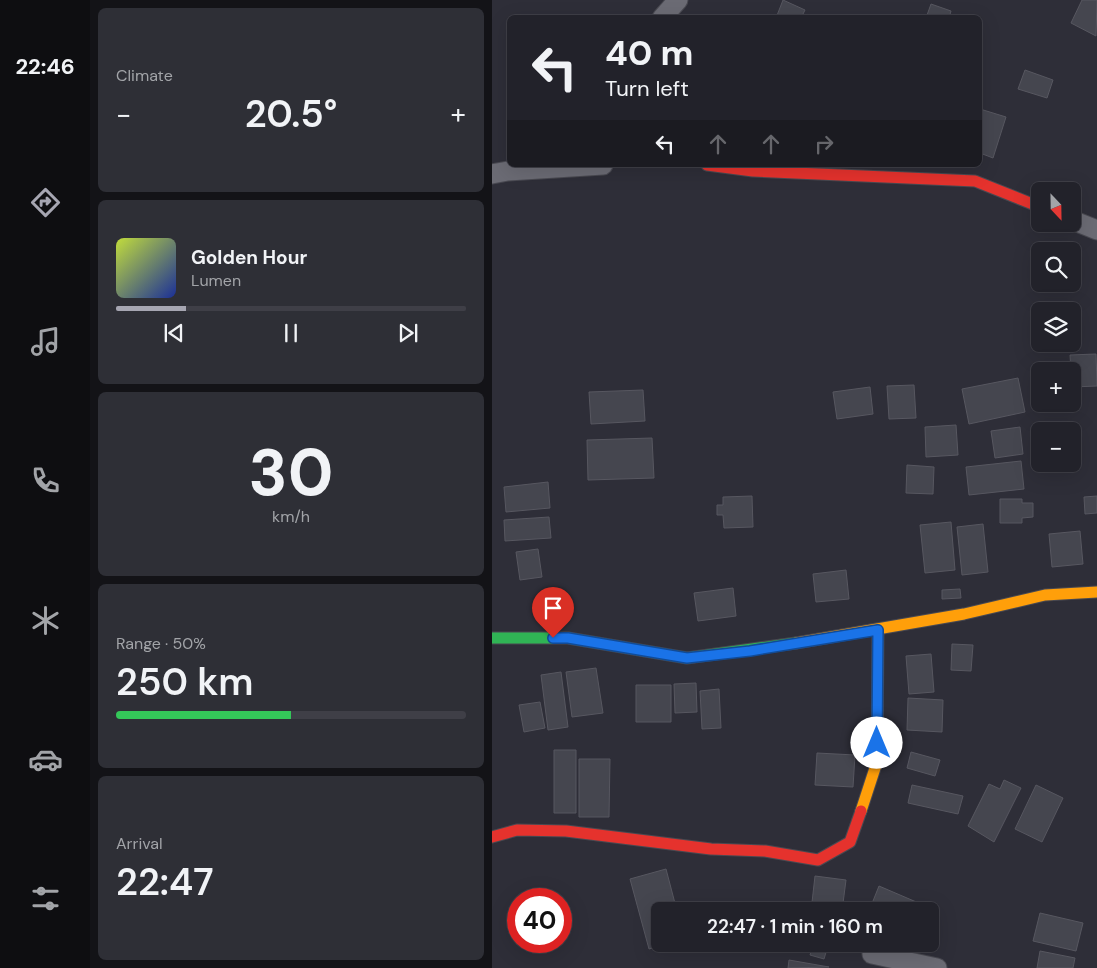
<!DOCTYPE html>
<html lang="en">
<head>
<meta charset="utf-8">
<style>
  :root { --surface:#22222a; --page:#2e2f36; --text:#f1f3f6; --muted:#a2a4a8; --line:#3f3f47; --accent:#a6a6b2 }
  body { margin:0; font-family:"DM Sans",sans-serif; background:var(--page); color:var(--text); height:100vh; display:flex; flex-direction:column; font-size:19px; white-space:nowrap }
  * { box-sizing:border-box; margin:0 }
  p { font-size:16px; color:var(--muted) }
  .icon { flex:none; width:28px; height:28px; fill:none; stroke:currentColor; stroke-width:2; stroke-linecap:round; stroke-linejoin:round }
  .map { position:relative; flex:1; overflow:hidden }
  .details { display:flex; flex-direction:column; gap:8px; padding:8px; background:#131317; width:402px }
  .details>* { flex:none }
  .hud { position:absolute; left:15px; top:15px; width:475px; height:152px; border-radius:8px; box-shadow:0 5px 20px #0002,0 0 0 1px var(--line); background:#22222a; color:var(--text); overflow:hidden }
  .needle { width:32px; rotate:158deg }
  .controls { position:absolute; left:539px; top:182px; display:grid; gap:10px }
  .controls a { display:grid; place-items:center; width:50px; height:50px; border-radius:8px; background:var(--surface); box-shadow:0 5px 20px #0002,0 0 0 1px var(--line); font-size:25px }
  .speed { position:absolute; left:15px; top:888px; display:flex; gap:10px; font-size:25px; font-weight:700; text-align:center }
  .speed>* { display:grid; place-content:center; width:65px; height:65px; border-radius:50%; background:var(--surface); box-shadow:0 5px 20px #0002,0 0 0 1px var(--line); line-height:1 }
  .speed .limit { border:8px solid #d22; background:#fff; color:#111 }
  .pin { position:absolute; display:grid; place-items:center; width:42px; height:42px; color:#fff; margin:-51px -21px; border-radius:50% 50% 50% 0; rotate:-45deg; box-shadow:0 0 5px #0007 }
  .pin .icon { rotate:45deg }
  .me { position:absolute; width:55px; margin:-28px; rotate:0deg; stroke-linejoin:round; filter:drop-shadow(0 0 4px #0008) }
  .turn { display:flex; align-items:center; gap:18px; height:105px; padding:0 15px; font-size:22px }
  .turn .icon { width:65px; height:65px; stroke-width:2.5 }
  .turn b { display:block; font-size:35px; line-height:42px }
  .lanes { display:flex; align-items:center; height:48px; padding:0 15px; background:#0003; justify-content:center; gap:25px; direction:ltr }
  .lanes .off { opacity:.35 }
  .big { font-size:38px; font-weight:600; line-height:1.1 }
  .details .card { flex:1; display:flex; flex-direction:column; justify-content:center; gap:8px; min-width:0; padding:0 18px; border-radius:8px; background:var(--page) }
  .details .dial { align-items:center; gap:0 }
  .dial b { font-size:65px; line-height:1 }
  .song { display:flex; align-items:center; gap:15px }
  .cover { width:60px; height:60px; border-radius:8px; background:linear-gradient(135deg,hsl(70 70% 55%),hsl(230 70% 35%)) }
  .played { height:5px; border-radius:2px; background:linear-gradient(90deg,var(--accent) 20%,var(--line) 20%) }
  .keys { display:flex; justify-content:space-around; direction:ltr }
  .heat { display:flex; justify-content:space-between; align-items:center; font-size:28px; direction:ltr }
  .charge { height:8px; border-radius:4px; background:linear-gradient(90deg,#34c759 50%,var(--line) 0) }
  .trip { position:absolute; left:159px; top:902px; width:288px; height:50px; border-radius:8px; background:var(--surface); box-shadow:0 5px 20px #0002,0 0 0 1px var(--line); font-weight:600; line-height:50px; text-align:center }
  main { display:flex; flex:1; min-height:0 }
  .tab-bar { display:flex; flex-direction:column; width:90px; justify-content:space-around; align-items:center; background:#0e0e11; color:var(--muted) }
  .tab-bar .icon { width:35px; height:35px }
  .tab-bar .current { color:var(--accent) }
  .tab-bar b { font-size:22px; color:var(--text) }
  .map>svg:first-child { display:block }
  .building { fill:#45464f; stroke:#575760 }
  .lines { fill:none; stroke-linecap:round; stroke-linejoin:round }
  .street-casing { stroke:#494951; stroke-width:21 }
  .fast-casing { stroke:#494951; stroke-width:13 }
  .slow-casing { stroke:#494951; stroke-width:13 }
  .jam-casing { stroke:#494951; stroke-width:13 }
  .street { stroke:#6b6b74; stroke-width:19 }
  .fast { stroke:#30b455; stroke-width:11 }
  .slow { stroke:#ff9f0a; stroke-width:11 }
  .jam { stroke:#e5322d; stroke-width:11 }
  .route-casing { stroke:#114b97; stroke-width:12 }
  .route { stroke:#1a73e8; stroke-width:9 }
</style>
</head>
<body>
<main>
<nav class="tab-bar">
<b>22:46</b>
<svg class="icon current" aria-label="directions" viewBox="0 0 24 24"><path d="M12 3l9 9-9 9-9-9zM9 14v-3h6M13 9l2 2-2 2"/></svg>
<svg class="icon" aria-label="music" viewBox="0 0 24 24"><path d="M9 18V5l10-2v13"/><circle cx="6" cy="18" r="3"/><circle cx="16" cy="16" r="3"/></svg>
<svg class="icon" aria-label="phone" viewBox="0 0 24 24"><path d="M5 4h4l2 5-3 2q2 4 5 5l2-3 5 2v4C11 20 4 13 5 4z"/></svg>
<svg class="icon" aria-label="climate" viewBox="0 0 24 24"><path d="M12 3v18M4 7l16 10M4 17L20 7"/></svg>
<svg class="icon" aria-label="car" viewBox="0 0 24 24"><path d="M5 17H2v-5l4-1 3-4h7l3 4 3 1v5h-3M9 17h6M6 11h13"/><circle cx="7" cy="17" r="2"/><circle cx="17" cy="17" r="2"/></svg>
<svg class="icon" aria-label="filters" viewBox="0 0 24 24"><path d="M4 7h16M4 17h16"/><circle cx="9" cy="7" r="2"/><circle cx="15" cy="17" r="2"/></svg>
</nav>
<section class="details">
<div class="card"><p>Climate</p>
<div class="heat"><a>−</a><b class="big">20.5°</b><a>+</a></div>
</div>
<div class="card">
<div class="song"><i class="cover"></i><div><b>Golden Hour</b><p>Lumen</p></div></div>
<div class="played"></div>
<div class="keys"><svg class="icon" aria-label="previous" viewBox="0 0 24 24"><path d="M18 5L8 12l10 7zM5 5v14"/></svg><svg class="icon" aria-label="pause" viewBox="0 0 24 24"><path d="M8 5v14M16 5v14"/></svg><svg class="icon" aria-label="next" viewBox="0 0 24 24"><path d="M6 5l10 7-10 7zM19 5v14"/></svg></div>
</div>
<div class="card dial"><b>30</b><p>km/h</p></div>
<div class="card"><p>Range · 50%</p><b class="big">250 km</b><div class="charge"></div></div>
<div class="card"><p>Arrival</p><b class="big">22:47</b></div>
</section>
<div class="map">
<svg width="605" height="968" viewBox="0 0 605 968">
  <rect width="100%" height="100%" fill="#2e2e38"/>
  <path class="building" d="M 291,0 L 313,10 L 309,18 L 284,18 Z
    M 590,0 L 605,0 L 604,36 L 579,23 Z
    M 439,4 L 459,11 L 457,18 L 434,18 Z
    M 533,70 L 561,80 L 555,98 L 526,89 Z
    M 488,109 L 514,117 L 501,158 L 488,153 Z
    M 604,354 L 605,386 L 580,387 L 578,355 Z
    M 526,378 L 533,412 L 477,424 L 470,389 Z
    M 422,385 L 424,418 L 397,419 L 395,386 Z
    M 378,387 L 381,414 L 345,419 L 341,392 Z
    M 151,390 L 153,421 L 99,424 L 97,392 Z
    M 464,425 L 466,455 L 434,457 L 433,427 Z
    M 528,427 L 531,454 L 503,458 L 499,431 Z
    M 160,438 L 162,478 L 96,480 L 95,440 Z
    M 529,461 L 532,489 L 477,495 L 474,467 Z
    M 415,465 L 442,467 L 441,494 L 414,493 Z
    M 56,482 L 58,508 L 14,512 L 12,487 Z
    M 260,496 L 261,527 L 232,528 L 231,515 L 225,515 L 225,505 L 231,505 L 231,497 Z
    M 605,496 L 605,513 L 593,514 L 592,497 Z
    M 508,499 L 530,499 L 530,503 L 541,503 L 541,517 L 530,518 L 530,523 L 508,523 Z
    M 57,517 L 59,538 L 13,541 L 12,520 Z
    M 459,522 L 463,570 L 433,573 L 428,525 Z
    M 491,524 L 496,572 L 470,575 L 465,527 Z
    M 588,531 L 591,564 L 560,567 L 557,534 Z
    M 46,549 L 50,577 L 28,580 L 24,552 Z
    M 354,570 L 357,599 L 324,602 L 321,574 Z
    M 241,588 L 244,616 L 206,621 L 202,593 Z
    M 468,589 L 469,598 L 450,599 L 450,590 Z
    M 460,644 L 481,645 L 479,671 L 459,670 Z
    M 439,654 L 442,692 L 417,694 L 414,656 Z
    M 104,668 L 111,713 L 80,717 L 74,672 Z
    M 69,672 L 76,727 L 56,730 L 49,675 Z
    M 204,683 L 205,712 L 183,713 L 182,684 Z
    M 144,685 L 179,685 L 179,722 L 144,722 Z
    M 227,689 L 229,728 L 210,729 L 208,691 Z
    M 416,698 L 451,700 L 450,732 L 415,730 Z
    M 48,702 L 53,728 L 32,732 L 27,705 Z
    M 62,750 L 84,750 L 84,813 L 62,813 Z
    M 419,752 L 448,760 L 443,776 L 415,768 Z
    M 325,753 L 363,755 L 361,787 L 323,785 Z
    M 87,759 L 118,759 L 117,817 L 87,817 Z
    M 512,780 L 529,788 L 502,842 L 476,826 L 497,784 L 508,789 Z
    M 420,785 L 471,796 L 466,814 L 416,803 Z
    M 544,785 L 571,798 L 550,842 L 523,829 Z
    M 174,869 L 185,911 L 168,911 L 168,944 L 175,944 L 157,949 L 138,879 Z
    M 323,876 L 354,880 L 350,911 L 319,911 Z
    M 387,886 L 436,907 L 434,911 L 377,911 Z
    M 548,913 L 591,923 L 584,951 L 541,941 Z
    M 321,945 L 335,949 L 332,959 L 318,955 Z
    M 548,951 L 583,958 L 581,968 L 545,968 Z
    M 297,960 L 337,967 L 296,968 Z"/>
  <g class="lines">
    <defs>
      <path id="street" d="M 170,18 L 186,0
        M 0,174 L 16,171 L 111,165
        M 580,220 L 605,230
        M 380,954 L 445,968"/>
      <path id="fast" d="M 0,638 L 76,638 L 195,658 L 304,643"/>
      <path id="slow" d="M 304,643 L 472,614 L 553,595 L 605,592
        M 369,811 L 385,762 L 386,630"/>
      <path id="jam" d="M 215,165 L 261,171 L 483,181 L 548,207
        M 0,837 L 25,830 L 74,831 L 219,849 L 273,851 L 326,860 L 358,842 L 369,811"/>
    </defs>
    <use href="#street" class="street-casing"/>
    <use href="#fast" class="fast-casing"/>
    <use href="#slow" class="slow-casing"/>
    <use href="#jam" class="jam-casing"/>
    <use href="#street" class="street"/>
    <use href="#fast" class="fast"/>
    <use href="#slow" class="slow"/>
    <use href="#jam" class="jam"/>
  </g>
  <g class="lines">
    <defs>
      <path id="route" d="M 61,638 L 76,638 L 195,658 L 258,651 L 386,630 L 385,743"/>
    </defs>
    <use href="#route" class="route-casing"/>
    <use href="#route" class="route"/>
  </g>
</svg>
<div class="controls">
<a><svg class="needle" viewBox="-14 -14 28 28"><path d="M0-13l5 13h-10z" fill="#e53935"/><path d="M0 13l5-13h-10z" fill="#a2a4a8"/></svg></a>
<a><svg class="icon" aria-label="search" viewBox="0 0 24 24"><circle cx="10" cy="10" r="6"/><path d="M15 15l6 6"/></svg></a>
<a><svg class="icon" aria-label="layers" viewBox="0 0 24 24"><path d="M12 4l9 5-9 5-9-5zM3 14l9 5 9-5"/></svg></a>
<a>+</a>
<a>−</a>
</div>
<div class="speed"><div class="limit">40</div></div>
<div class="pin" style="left:61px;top:638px;background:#d93025"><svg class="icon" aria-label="arrive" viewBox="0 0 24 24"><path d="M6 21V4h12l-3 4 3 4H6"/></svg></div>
<svg class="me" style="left:385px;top:743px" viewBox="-20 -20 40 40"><circle r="19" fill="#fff"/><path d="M0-13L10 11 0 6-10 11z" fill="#1a73e8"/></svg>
<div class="trip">22:47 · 1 min · 160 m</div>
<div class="hud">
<div class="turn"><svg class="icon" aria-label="left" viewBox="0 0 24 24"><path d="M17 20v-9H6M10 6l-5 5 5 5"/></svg><div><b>40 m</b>Turn left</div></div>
<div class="lanes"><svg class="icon" aria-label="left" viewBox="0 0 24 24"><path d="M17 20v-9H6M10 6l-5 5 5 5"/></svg><svg class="icon off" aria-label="ahead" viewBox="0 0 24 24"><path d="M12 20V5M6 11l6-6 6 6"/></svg><svg class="icon off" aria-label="ahead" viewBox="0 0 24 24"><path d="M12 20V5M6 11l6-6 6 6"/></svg><svg class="icon off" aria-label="right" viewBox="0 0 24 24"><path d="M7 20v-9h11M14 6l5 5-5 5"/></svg></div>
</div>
</div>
</main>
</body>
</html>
